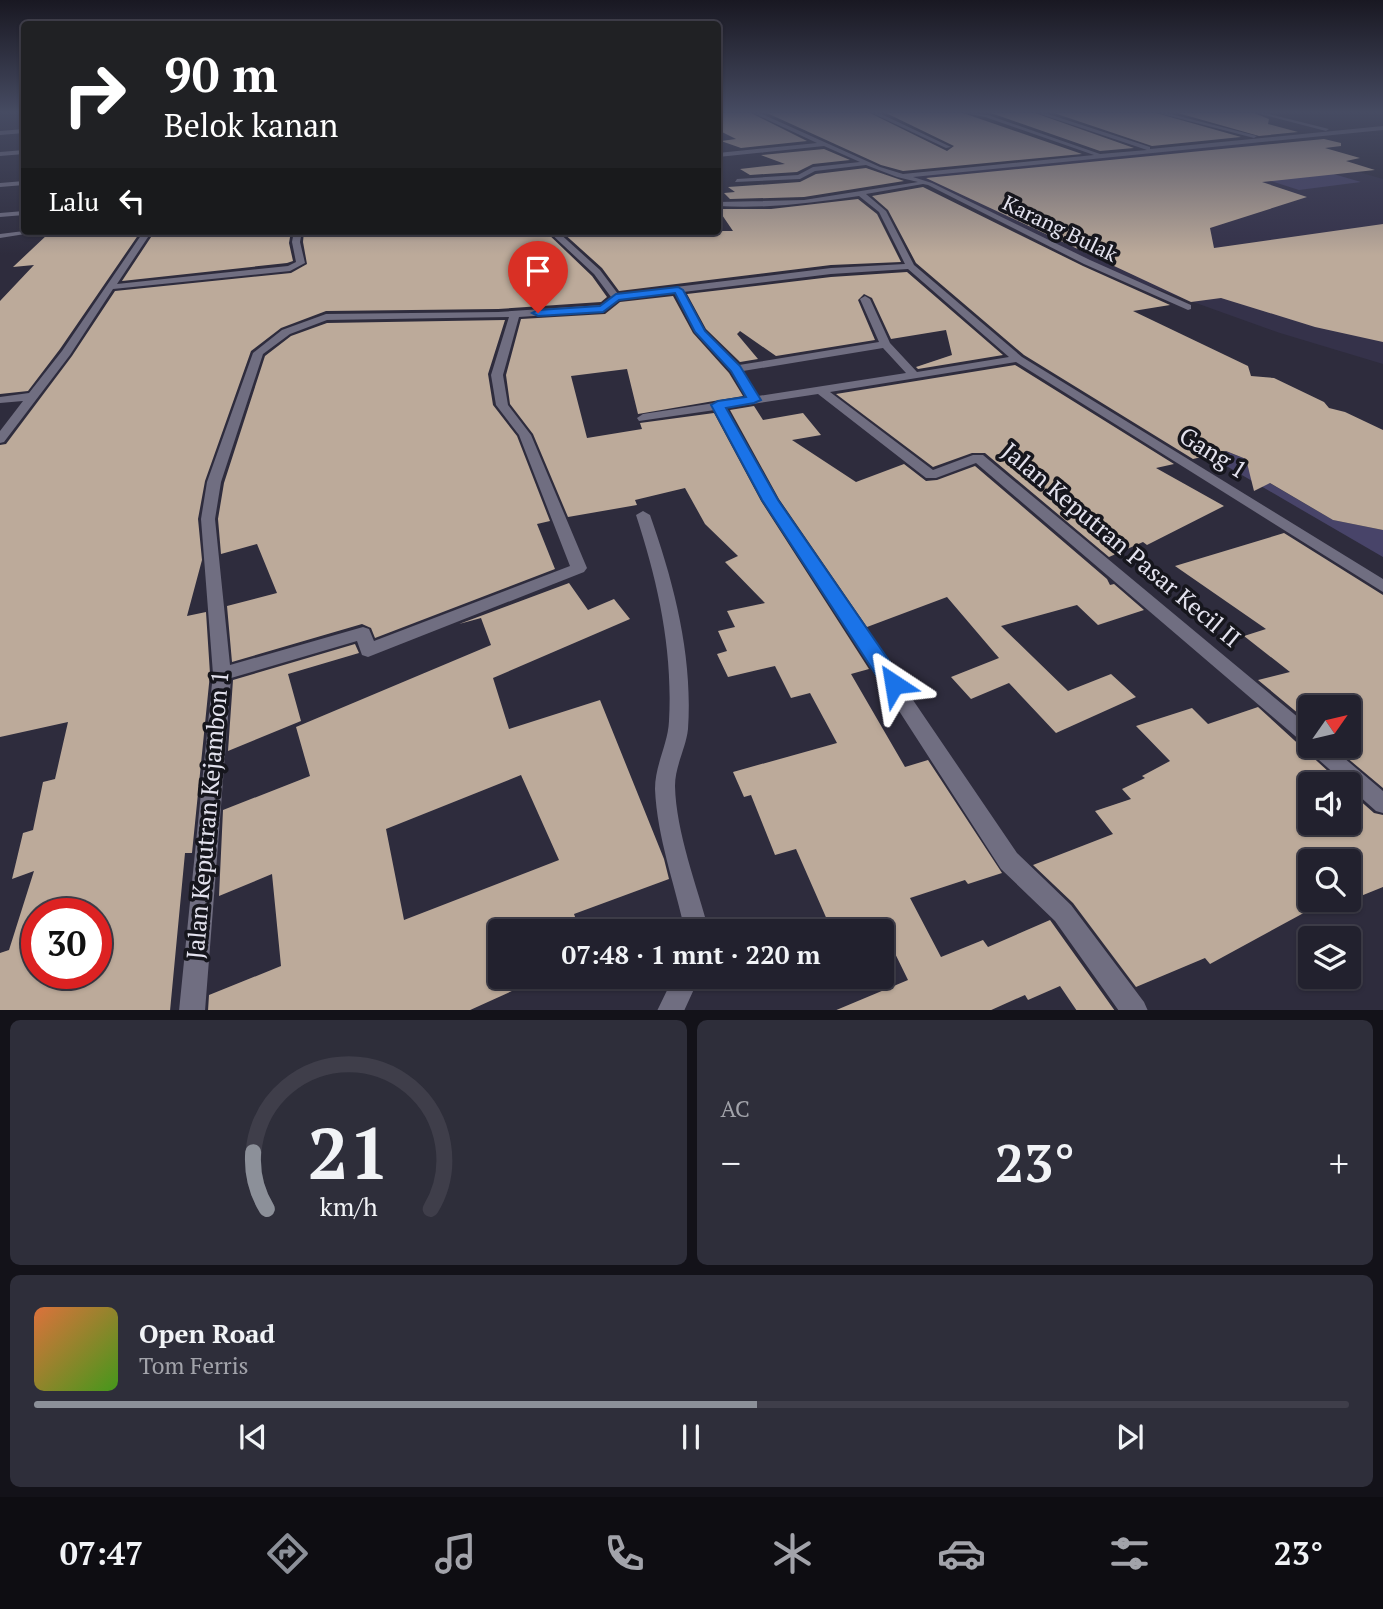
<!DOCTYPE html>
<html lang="id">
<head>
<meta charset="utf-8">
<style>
  :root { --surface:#22212e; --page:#2e2e3a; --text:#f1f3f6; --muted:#a2a3aa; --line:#3f3e4a; --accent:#8c9099 }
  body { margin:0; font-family:"PT Serif",serif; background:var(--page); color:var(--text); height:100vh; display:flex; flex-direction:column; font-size:26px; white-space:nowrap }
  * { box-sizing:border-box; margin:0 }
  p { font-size:23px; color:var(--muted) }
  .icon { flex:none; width:38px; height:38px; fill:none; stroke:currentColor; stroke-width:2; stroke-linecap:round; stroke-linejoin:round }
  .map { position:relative; height:1010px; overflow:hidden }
  .panel { display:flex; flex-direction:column; gap:10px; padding:10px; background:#131219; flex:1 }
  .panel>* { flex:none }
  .top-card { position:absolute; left:21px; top:21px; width:700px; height:214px; border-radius:7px; box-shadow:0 2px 5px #0004,0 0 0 2px var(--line); background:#202124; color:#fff; overflow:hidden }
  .needle { width:46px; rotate:56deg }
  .buttons { position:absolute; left:1298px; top:695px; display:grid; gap:14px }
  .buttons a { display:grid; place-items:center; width:63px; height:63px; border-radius:7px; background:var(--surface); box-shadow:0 2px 5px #0004,0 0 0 2px var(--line); font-size:35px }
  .speed { position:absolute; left:21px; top:898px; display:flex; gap:14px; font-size:35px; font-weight:700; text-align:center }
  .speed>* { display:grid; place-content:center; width:91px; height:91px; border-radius:50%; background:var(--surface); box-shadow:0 2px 5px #0004,0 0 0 2px var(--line); line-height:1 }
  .speed .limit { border:10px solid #d22; background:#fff; color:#111 }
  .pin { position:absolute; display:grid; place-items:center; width:60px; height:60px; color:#fff; margin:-72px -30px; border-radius:50% 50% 50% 0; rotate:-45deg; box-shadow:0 0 7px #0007 }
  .pin .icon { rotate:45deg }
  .me { position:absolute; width:77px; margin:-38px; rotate:327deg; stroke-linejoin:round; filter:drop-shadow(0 0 5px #0008) }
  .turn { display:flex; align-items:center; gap:24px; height:147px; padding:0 28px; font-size:32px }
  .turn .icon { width:91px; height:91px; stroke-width:2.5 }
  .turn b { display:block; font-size:49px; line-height:60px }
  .then { display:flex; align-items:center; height:66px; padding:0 28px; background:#0003; gap:14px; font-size:26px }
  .big { font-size:52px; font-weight:700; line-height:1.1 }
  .panel .card { flex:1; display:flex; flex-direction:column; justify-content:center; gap:10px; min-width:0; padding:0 24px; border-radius:10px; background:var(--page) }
  .panel .dial { align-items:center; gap:0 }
  .dial svg { height:182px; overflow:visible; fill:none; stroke:var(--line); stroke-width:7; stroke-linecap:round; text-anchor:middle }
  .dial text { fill:var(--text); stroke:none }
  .song { display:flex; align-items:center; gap:21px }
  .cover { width:84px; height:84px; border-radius:10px; background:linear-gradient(135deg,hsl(20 70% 55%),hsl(100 70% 35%)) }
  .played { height:7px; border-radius:4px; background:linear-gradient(90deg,var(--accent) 55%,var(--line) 55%) }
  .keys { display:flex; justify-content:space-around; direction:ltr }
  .heat { display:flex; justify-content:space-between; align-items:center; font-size:38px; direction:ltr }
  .panel .tiles { flex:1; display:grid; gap:10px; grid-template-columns:1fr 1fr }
  .card:last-child { grid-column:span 2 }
  .trip { position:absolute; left:488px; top:919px; width:406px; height:70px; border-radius:7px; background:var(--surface); box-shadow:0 2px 5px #0004,0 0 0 2px var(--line); font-weight:700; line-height:70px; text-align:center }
  .dock { display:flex; height:112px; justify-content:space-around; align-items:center; background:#0e0d12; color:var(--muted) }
  .dock .icon { width:49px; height:49px }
  .dock .on { color:var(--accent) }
  .dock b { font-size:32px; color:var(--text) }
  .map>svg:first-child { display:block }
  .built { fill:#35324a }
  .green { fill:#484469 }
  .building { fill:#bcaa9a; fill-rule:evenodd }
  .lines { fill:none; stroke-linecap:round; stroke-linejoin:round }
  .street { fill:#706e81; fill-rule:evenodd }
  .route { fill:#1a73e8; stroke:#114b97; stroke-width:2 }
  .labels { text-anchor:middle; stroke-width:7; stroke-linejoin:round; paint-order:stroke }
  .far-street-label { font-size:21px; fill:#e3e2ee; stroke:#16161d }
  .street-label { font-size:24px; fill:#e3e2ee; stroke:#16161d }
</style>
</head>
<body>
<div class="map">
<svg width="1383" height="1011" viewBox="0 0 1383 1011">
  <rect width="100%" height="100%" fill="#2e2c3d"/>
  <path class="built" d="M 1254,142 L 1383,179 L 1383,364 L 1280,333 L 1118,275 L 932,183 L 906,176 Z"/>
  <path class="green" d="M 1330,173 L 1361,182 L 1299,190 L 1268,180 Z
    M 1220,449 L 1246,459 L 1249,471 L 1333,520 L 1383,530 L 1383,557 L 1216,460 L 1214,451 Z"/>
  <path class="building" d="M 718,113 L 751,113 L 807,141 L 741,148 L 721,141 L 736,139 L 718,130 Z
    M 767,113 L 870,113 L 947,151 L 954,146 L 886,113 L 963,113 L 1082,154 L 903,171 L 881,165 Z
    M 991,113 L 1035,113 L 1134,148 L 1100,151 Z
    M 1054,113 L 1156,113 L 1241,137 L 1152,146 Z
    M 1178,113 L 1254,113 L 1269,119 L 1268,124 L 1298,132 L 1259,136 Z
    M 1324,139 L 1341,143 L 1341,146 L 1325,148 L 1360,158 L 1346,161 L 1375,170 L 1262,182 L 1307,197 L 1210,228 L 1214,248 L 1383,224 L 1383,342 L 1315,327 L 1221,298 L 1191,302 L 926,178 Z
    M 824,149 L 850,160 L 813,164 L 797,172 L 750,175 L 740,169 L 785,164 L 761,155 Z
    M 866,168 L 904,181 L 804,197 L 730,199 L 724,193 L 735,192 L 728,187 L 800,182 L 816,174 Z
    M 923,187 L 1083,266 L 1170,305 L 1133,311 L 1248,366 L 1251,376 L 1274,378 L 1324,402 L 1329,408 L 1345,412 L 1383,430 L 1383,530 L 1333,520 L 1270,483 L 1254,491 L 1246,459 L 1226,451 L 1193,459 L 1024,355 L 916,263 L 888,210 L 872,196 Z
    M 858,199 L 877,214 L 901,262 L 831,265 L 619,291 L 602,268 L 561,231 L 733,231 L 718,209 L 771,209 Z
    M 71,231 L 141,231 L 60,349 L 28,391 L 0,394 L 0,301 L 34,265 L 13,267 L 48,234 Z
    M 155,231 L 291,231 L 289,243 L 293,261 L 287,263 L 122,281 Z
    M 304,231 L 316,231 L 316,234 L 344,231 L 545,231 L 592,276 L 607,297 L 601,302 L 498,309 L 326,311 L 281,328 L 251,351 L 205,481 L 198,519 L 202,560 L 187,616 L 206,612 L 210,674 L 192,853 L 185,853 L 170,1011 L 0,1011 L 0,953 L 9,950 L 34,871 L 12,879 L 23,833 L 33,830 L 43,782 L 55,779 L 68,722 L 0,737 L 0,445 L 6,444 L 72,356 L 115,291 L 291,273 L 307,264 L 303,242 ZM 37,914 L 96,914 L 96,973 L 37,973 Z
    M 907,272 L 1003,355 L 918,369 L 916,367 L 952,355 L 946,330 L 891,339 L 872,298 L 864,294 L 858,300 L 875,340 L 776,356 L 740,331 L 737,334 L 758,359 L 740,362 L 706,329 L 687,294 L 831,277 Z
    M 673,296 L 693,333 L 729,373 L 743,396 L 638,414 L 627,369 L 571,376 L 587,438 L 642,429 L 640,423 L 714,413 L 761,501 L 869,669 L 851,674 L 905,767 L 928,760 L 1002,873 L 968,884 L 965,880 L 910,898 L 941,957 L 983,940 L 988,947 L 1050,920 L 1115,1011 L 1077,1011 L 1060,986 L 1028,1000 L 1025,995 L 989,1011 L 834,1011 L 908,980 L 884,931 L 832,931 L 796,849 L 775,855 L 751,795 L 744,797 L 733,772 L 837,743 L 810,693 L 791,698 L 775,666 L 728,677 L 717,654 L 727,651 L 718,631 L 735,627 L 727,611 L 765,603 L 725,562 L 738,556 L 705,524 L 685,488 L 635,500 L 637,505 L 568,517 L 533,434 L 510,404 L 506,375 L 521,319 L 605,314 L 620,302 Z
    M 505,320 L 488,374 L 493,405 L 517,436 L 550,521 L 537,524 L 555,569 L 375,638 L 371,628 L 362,624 L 232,662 L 227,606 L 277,593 L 257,544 L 221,554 L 218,519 L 224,483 L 265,356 L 291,336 L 327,323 Z
    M 1015,365 L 1174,464 L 1156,468 L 1224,506 L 1147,545 L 1143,542 L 1109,557 L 985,453 L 972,453 L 933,467 L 836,394 Z
    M 754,406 L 763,420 L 803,413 L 821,435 L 792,440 L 856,482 L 904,464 L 926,481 L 937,480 L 975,466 L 1107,579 L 1110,585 L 1114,584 L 1144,610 L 1098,625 L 1077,605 L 1001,626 L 1068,691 L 1111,674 L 1136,697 L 1056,733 L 1009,683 L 971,699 L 951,677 L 999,658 L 947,597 L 867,627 L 779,499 L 730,410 Z
    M 1284,533 L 1383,595 L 1383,788 L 1333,746 L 1349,746 L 1349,707 L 1311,707 L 1311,724 L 1258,680 L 1290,672 L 1244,636 L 1266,629 L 1175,566 Z
    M 569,583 L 588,610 L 614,599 L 630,619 L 493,678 L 509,729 L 600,700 L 664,859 L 669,879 L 574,914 L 580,931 L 500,931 L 500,976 L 545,976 L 468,1011 L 208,1011 L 209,995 L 281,966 L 272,874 L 219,896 L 223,810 L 310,776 L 296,727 L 491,645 L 481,618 L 459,624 ZM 521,775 L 559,860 L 404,920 L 386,829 Z
    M 355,644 L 359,653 L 288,674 L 301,721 L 228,751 L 233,680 Z
    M 1258,707 L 1342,784 L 1311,784 L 1311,822 L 1349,822 L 1349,791 L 1374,813 L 1383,815 L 1383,887 L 1341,904 L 1337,900 L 1349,900 L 1349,861 L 1311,861 L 1311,909 L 1210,964 L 1205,958 L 1136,987 L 1073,903 L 1033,865 L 1113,834 L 1095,811 L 1131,799 L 1122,789 L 1145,778 L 1142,776 L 1170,761 L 1136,726 L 1192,708 L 1208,724 Z"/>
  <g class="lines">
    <path class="street" d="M 753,113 L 760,113 L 880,167 L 903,174 L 1094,155 L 985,117 L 965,113 L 988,115 L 1100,154 L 1147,150 L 1037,113 L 1045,113 L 1150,147 L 1150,149 L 1383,126 L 1383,130 L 913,177 L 932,183 L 1090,260 L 1191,305 L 1191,309 L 1188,310 L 1084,264 L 928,185 L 923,184 L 866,194 L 886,211 L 914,265 L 1022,357 L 1383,579 L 1383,592 L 1016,362 L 830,392 L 933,470 L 973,455 L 983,455 L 1311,728 L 1311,746 L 1330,746 L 1383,791 L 1383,813 L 1376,811 L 1349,787 L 1349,784 L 1346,784 L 1310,752 L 1308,747 L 976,463 L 936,478 L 926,478 L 818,394 L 726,408 L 777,500 L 1017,853 L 1071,905 L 1144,1002 L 1148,1011 L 1119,1011 L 1055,921 L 1001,869 L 763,500 L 715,410 L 639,421 L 637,418 L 643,414 L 747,398 L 731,371 L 695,332 L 675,293 L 619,299 L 605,311 L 519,317 L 503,375 L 508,405 L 531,435 L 587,568 L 584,572 L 368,657 L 362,655 L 357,641 L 231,678 L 205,1011 L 179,1011 L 213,674 L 201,519 L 207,482 L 253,353 L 282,330 L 326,314 L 498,312 L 602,305 L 611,297 L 594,274 L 548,231 L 557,231 L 600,270 L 618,294 L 831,268 L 905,264 L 879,212 L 859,196 C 812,203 765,209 718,206 L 718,202 L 804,200 L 918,182 L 897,177 L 866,165 L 815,171 L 800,179 L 735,182 L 737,179 L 798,175 L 813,167 L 860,162 L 824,146 L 718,157 L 718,153 L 817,143 ZM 908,269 L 1009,357 L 917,372 L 890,343 L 870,299 L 865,296 L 860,299 L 879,342 L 739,365 L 704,331 L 683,292 L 831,274 ZM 509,317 L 491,375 L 496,405 L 519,435 L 570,566 L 374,641 L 369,629 L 363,627 L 230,665 L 215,519 L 221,482 L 263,354 L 290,334 L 327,320 ZM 883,348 L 906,373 L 758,396 L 743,371 Z
      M 872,113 L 879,113 L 951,147 L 946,148 Z
      M 1158,113 L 1167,113 L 1257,136 L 1254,138 Z
      M 1256,113 L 1265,113 L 1329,129 L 1326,131 Z
      M 24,129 L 24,133 L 0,135 L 0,131 Z
      M 24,150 L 24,154 L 0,156 L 0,152 Z
      M 24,181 L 24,185 L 0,187 L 0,183 Z
      M 24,211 L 24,215 L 0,217 L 0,213 Z
      M 24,231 L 44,231 L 0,238 L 0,234 Z
      M 144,231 L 152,231 L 117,284 L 288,266 L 296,262 L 292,242 L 294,231 L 302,231 L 300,242 L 305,263 L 290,271 L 113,289 L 70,355 L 4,442 L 0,443 L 0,431 L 23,401 L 0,403 L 0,397 L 29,393 L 62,351 Z
      M 643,511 L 650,515 C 674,583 693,656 688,729 C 686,748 675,766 675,786 C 676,832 697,886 709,931 L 685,931 C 675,885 657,837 655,789 C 655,765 668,744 669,721 C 673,650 658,582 636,515 Z
      M 674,976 L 700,976 L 684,1011 L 657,1011 Z"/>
  </g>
  <linearGradient id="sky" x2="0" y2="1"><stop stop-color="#191822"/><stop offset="0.44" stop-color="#464b62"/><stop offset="1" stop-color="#464b62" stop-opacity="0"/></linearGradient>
  <rect width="1383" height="255" fill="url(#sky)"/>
  <path class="route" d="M 678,287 L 683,290 L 705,331 L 740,366 L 761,400 L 754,403 L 726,408 L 778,500 L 901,678 L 904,684 L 901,690 L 894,692 L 886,690 L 762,500 L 711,405 L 718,401 L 746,397 L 731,371 L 695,332 L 675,293 L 619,300 L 603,312 L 538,316 L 532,313 L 538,310 L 600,306 L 616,294 Z"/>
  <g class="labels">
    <g class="far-street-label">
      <text transform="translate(1060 229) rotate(26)" y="7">Karang Bulak</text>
    </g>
    <g class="street-label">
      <text transform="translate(1213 453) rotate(32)" y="8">Gang 1</text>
      <text transform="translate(1121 545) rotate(40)" y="8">Jalan Keputran Pasar Kecil II</text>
      <text transform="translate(208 815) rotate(-85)" y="8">Jalan Keputran Kejambon 1</text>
    </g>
  </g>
</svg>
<div class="buttons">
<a><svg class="needle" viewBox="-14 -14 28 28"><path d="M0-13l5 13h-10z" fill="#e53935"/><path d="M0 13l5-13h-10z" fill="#a2a3aa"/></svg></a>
<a><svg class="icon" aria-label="sound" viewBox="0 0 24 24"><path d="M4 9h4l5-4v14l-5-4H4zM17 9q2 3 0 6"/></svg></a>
<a><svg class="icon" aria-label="search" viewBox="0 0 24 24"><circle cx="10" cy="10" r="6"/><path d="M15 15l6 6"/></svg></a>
<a><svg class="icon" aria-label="layers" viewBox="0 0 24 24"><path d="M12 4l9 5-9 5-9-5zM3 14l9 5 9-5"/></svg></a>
</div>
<div class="speed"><div class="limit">30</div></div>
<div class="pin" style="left:538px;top:313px;background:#d93025"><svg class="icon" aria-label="arrive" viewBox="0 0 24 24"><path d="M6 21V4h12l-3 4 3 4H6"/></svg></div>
<svg class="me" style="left:894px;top:684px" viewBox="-20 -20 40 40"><path d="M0-17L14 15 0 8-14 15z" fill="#1a73e8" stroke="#fff" stroke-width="4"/></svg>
<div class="trip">07:48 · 1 mnt · 220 m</div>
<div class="top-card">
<div class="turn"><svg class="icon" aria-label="right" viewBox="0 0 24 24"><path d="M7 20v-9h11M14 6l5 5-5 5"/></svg><div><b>90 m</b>Belok kanan</div></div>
<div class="then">Lalu<svg class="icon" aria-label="left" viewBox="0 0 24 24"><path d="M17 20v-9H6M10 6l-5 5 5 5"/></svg></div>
</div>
</div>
<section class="panel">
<div class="tiles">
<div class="card dial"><svg viewBox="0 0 100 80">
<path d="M14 69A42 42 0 1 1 86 69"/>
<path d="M14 69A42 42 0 0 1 8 44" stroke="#8c9099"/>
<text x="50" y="56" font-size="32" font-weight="700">21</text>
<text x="50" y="72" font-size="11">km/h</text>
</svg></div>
<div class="card"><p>AC</p>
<div class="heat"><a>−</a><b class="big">23°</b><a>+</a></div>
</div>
<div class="card">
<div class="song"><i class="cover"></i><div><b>Open Road</b><p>Tom Ferris</p></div></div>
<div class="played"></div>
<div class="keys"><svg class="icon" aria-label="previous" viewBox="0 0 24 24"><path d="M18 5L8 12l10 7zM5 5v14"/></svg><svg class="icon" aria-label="pause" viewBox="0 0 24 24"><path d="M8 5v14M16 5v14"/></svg><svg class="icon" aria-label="next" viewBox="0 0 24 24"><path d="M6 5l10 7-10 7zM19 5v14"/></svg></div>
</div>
</div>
</section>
<nav class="dock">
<b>07:47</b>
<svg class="icon on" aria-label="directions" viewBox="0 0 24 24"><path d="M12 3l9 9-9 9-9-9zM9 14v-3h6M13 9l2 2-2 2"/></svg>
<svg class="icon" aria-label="music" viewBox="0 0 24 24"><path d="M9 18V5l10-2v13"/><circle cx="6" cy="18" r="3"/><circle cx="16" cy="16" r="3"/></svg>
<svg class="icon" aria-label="phone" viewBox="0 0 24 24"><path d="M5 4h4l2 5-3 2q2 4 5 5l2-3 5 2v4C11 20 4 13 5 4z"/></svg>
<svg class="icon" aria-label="climate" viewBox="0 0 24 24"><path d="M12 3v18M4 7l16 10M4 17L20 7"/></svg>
<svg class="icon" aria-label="car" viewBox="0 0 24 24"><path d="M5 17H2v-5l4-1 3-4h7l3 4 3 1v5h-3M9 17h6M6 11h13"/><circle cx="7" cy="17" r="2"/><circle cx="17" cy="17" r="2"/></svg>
<svg class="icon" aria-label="filters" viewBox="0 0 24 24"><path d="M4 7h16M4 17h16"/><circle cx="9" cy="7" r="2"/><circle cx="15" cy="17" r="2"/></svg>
<b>23°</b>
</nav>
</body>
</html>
